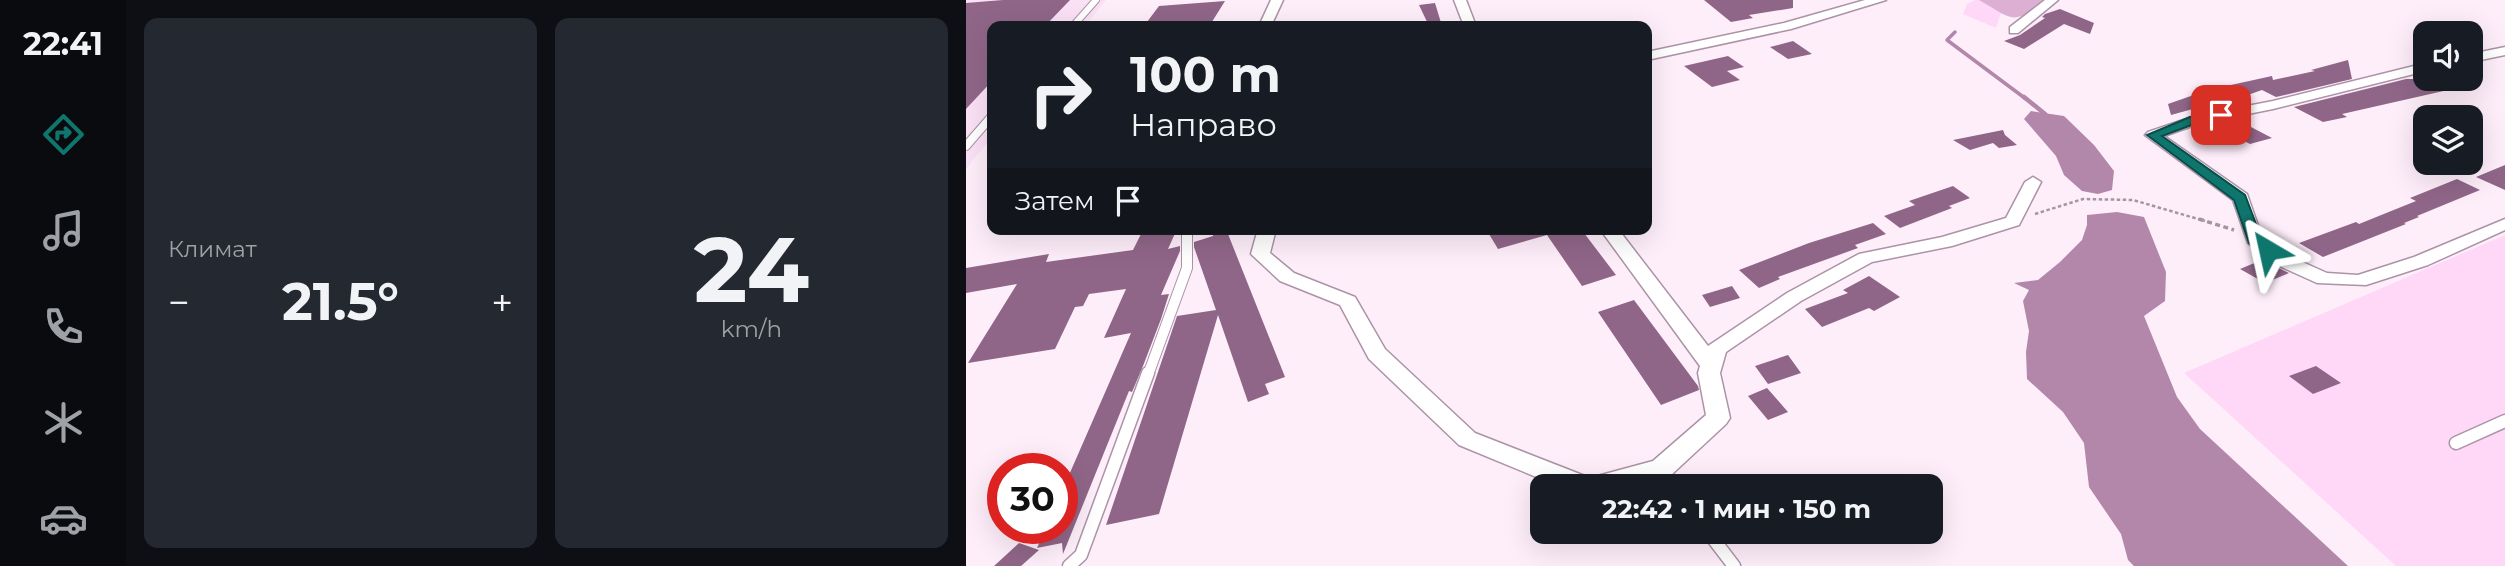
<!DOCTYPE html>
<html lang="ru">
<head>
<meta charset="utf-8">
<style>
  :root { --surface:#171b24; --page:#242831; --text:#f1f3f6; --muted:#9ea1a6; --accent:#0f766e }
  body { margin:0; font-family:Montserrat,sans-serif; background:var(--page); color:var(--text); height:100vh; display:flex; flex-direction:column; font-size:26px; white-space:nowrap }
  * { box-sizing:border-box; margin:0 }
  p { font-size:23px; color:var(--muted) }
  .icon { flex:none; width:38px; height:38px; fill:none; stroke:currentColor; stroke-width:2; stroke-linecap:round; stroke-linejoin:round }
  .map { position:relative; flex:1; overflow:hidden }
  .drawer { display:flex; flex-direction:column; gap:18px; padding:18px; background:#0d0f14; width:840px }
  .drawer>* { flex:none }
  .top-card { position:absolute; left:21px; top:21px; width:665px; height:214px; border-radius:14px; box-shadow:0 7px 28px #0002; background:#171b24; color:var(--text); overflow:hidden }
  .tools { position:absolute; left:1447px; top:21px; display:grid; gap:14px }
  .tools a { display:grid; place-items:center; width:70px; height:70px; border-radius:14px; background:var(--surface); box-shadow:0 7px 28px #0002; font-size:35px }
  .speed { position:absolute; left:21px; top:453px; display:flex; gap:14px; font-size:35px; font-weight:700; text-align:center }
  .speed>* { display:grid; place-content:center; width:91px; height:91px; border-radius:50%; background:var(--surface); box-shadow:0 7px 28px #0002; line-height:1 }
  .speed .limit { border:10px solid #d22; background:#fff; color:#111 }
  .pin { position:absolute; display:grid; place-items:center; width:60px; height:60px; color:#fff; margin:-30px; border-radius:14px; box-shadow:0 4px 10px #0006 }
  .me { position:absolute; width:77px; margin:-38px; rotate:324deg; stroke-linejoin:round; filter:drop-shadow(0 0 5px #0008) }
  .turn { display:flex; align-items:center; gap:24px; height:147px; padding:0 28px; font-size:32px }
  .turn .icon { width:91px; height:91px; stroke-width:2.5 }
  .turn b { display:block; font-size:49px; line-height:60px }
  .then { display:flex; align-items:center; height:66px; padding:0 28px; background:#0003; gap:14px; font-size:26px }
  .big { font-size:52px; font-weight:700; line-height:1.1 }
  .drawer .tile { flex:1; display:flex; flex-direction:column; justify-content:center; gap:10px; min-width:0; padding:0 24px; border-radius:14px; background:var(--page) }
  .drawer .dial { align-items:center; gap:0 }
  .dial b { font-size:91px; line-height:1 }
  .heat { display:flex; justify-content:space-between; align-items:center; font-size:38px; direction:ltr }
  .drawer .tiles { flex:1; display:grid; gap:18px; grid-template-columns:repeat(2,1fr) }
  .trip { position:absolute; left:564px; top:474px; width:413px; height:70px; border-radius:14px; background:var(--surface); box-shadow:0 7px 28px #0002; font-weight:700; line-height:70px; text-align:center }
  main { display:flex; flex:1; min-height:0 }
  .menu { display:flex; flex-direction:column; width:126px; justify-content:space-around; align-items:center; background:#090b0e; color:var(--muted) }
  .menu .icon { width:49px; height:49px }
  .menu .active { color:var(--accent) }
  .menu b { font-size:32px; color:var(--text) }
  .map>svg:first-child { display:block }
  .built { fill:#fbe1f6 }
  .green { fill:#ffd8f7 }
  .forest { fill:#dcafd3 }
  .water { fill:#b287aa }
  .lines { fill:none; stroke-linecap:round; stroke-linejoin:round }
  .stream-far1 { stroke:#b287aa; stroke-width:3.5 }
  .stream { stroke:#b287aa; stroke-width:4.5 }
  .building { fill:#906688 }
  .service-far3-casing { stroke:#ac93a7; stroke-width:8 }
  .service-far2-casing { stroke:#ac93a7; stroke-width:10 }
  .service-far1-casing { stroke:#ac93a7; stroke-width:12 }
  .service-casing { stroke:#ac93a7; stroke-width:15 }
  .minor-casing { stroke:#ac93a7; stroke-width:3 }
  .path-far1 { stroke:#a496a1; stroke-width:2.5; stroke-dasharray:3.5 2.5; stroke-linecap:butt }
  .path { stroke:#a496a1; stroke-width:3.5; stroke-dasharray:5 3.5; stroke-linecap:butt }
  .service-far3 { stroke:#fff; stroke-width:6 }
  .service-far2 { stroke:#fff; stroke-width:8 }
  .service-far1 { stroke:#fff; stroke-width:10 }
  .service { stroke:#fff; stroke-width:12 }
  .minor { fill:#fff; fill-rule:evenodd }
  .route { fill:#0f766e; stroke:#0a4d48; stroke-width:2 }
</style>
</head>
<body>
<main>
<nav class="menu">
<b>22:41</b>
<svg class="icon active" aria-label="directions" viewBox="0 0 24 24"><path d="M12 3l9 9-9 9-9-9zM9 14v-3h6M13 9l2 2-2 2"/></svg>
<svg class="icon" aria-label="music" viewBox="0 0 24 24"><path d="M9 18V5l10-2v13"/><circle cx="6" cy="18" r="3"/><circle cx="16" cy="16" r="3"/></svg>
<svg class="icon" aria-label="phone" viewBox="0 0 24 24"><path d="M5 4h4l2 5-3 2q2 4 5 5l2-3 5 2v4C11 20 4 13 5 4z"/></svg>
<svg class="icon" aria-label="climate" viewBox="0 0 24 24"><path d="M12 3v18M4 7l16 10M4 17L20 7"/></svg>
<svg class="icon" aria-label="car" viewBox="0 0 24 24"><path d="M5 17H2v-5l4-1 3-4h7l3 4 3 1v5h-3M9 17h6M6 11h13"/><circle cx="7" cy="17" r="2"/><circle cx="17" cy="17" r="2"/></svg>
</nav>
<section class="drawer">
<div class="tiles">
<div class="tile"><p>Климат</p>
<div class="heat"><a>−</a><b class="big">21.5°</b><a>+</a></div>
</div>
<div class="tile dial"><b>24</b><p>km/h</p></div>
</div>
</section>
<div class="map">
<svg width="1539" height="566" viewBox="0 0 1539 566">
  <rect width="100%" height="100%" fill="#feeefa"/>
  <path class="built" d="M 0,0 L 140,0 L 119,26 L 26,26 L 26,137 L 0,169 Z"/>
  <path class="green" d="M 1009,0 L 1013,0 L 1035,13 L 1030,28 L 997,14 L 1001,4 Z
    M 1539,235 L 1539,566 L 1430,566 L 1218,373 Z"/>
  <path class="forest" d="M 1013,0 L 1078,0 C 1047,27 1046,19 1013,0 Z"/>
  <path class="water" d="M 1065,111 L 1098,116 L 1128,145 L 1148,171 L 1146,190 L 1132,194 L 1116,191 L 1098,175 L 1090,156 L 1058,119 Z
    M 1151,212 L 1178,217 L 1200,272 L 1199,301 L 1178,316 L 1211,397 L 1234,429 L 1382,566 L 1168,566 L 1162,560 L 1155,534 L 1123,487 L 1118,443 L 1097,412 L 1061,379 L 1060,352 L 1063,331 L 1057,301 L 1063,290 L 1048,283 L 1072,280 L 1094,262 L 1116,240 L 1121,225 L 1121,215 Z"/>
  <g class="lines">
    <path class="stream-far1" d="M 989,32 L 981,40 L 1060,99"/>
    <path class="stream" d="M 1058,97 L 1079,114"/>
  </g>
  <path class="building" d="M 37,0 L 104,0 L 79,26 L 26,26 L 26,81 L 0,109 L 0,3 Z
    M 738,0 L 827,0 L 827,8 L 783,15 L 787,18 L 765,22 Z
    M 259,1 L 244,25 L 178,26 L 193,6 Z
    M 469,3 L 476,26 L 463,26 L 453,5 Z
    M 1094,9 L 1128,23 L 1124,34 L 1098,24 L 1058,49 L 1038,41 L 1054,35 L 1079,18 L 1076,17 L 1079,14 Z
    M 827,41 L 846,54 L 822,59 L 804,47 Z
    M 762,56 L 778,67 L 761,71 L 774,80 L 746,87 L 718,66 Z
    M 1382,60 L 1386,79 L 1310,97 L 1296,90 L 1256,104 L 1252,102 L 1205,115 L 1202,104 L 1242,90 L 1306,76 L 1307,80 L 1349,71 L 1345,70 Z
    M 1440,79 L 1503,79 L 1504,85 L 1376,114 L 1381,117 L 1357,122 L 1328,107 Z
    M 1285,127 L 1306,138 L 1284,144 L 1263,133 Z
    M 1037,130 L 1039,135 L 1051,145 L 1033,148 L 1027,143 L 1004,150 L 987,140 Z
    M 1539,165 L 1539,190 L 1510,177 Z
    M 1491,179 L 1514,190 L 1451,216 L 1453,217 L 1438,223 L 1440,224 L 1357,257 L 1333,243 L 1390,222 L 1393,224 L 1450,201 L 1444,198 Z
    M 987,186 L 1004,198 L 983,206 L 986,208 L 934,228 L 918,216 L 949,205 L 943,201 Z
    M 907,223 L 920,234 L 889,245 L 892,248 L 812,277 L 814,279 L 793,288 L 773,270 L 843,243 Z
    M 211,229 L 202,249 L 214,246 L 214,251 L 195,295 L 203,294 L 195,319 L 177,366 L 166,392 L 163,391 L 97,554 L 96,543 L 71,548 L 80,528 L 96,528 L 96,491 L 165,333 L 138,338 L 160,289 L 123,294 L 117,306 L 109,307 L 89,349 L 2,363 L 51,284 L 0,293 L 0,268 L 83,254 L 80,262 L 167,250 L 175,234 Z
    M 247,229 L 260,229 L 319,377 L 299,384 L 303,394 L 282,402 L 252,315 L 193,514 L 140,525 L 211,316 L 250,310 L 228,247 L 228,242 L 247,236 Z
    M 520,229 L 615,229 L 650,275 L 616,286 L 581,235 L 532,249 Z
    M 1298,259 L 1308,266 L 1323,273 L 1299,283 L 1274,269 Z
    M 903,276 L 934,297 L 908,311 L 903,308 L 856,327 L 839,309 L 882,293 L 877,290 Z
    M 766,286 L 774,298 L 744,307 L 736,295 Z
    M 668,300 L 732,386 L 733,390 L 695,405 L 632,312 Z
    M 822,355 L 835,373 L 802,384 L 789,366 Z
    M 1350,366 L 1375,383 L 1347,394 L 1323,376 Z
    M 801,388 L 822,412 L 802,420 L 782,396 Z
    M 53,543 L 73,550 L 55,566 L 28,566 Z"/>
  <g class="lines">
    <defs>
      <path id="service-far3" d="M 107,26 L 130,0"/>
      <path id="service-far2" d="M 0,146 L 26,116"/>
      <path id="service-far1" d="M 182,375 L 221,268 L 221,229"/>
      <path id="service" d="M 1490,443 L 1539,421
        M 695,469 L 708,486
        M 742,532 L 768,566
        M 103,566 L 115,555 L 182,373"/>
      <path id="minor" d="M 305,0 L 317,0 L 305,26 L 293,26 Z
        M 488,0 L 500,0 L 510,26 L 498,26 Z
        M 899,0 L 920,0 L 825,29 L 681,60 L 681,52 L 818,23 Z
        M 1079,0 L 1092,0 L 1052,33 L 1044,33 L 1044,27 Z
        M 1539,47 L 1539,55 L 1505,62 L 1505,54 Z
        M 1460,63 L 1460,71 L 1307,109 L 1232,124 L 1198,136 L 1281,194 L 1296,237 L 1323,256 L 1361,273 L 1392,275 L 1448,257 L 1539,219 L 1539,230 L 1462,265 L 1400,285 L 1351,283 L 1309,264 L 1282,243 L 1267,200 L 1179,135 L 1182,132 L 1229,116 L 1307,101 Z
        M 1067,177 L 1075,182 L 1053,225 L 986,246 L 906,262 L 835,301 L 760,352 L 754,373 L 764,418 L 760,424 L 704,476 L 666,486 L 592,486 L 493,445 L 403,359 L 374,305 L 314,281 L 285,254 L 292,229 L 310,229 L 304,253 L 328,273 L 389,297 L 419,349 L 509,433 L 624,478 L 687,461 L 740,415 L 732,373 L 734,366 L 634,229 L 652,229 L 742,346 L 821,293 L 893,254 L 976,237 L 1040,218 L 1059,182 Z"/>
    </defs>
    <use href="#service-far3" class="service-far3-casing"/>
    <use href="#service-far2" class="service-far2-casing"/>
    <use href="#service-far1" class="service-far1-casing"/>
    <use href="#service" class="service-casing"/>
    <use href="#minor" class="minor-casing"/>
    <path class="path-far1" d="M 1069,214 L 1117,199 L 1167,200 L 1239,221"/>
    <path class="path" d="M 1233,219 L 1268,230"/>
    <use href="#service-far3" class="service-far3"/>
    <use href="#service-far2" class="service-far2"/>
    <use href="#service-far1" class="service-far1"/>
    <use href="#service" class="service"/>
    <use href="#minor" class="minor"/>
  </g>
  <path class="route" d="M 1255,111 L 1259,112 L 1259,118 L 1231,123 L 1196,136 L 1279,195 L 1295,237 L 1310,250 L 1308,253 L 1297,253 L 1283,243 L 1268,200 L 1181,135 L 1224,117 Z"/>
</svg>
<div class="tools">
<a><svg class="icon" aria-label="sound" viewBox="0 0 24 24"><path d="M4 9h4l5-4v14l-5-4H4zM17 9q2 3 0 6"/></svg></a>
<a><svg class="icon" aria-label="layers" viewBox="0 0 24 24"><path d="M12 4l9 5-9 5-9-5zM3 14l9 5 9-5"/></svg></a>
</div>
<div class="speed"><div class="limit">30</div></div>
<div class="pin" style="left:1255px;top:115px;background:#d93025"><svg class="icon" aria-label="arrive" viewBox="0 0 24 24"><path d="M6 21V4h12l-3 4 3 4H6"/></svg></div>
<svg class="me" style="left:1302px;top:250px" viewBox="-20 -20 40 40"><path d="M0-17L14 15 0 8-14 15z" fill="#0f766e" stroke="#fff" stroke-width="4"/></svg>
<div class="trip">22:42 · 1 мин · 150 m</div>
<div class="top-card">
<div class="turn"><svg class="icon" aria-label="right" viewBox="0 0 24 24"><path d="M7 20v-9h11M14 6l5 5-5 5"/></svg><div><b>100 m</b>Направо</div></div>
<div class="then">Затем<svg class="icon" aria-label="arrive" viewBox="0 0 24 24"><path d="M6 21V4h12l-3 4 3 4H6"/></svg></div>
</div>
</div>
</main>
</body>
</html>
